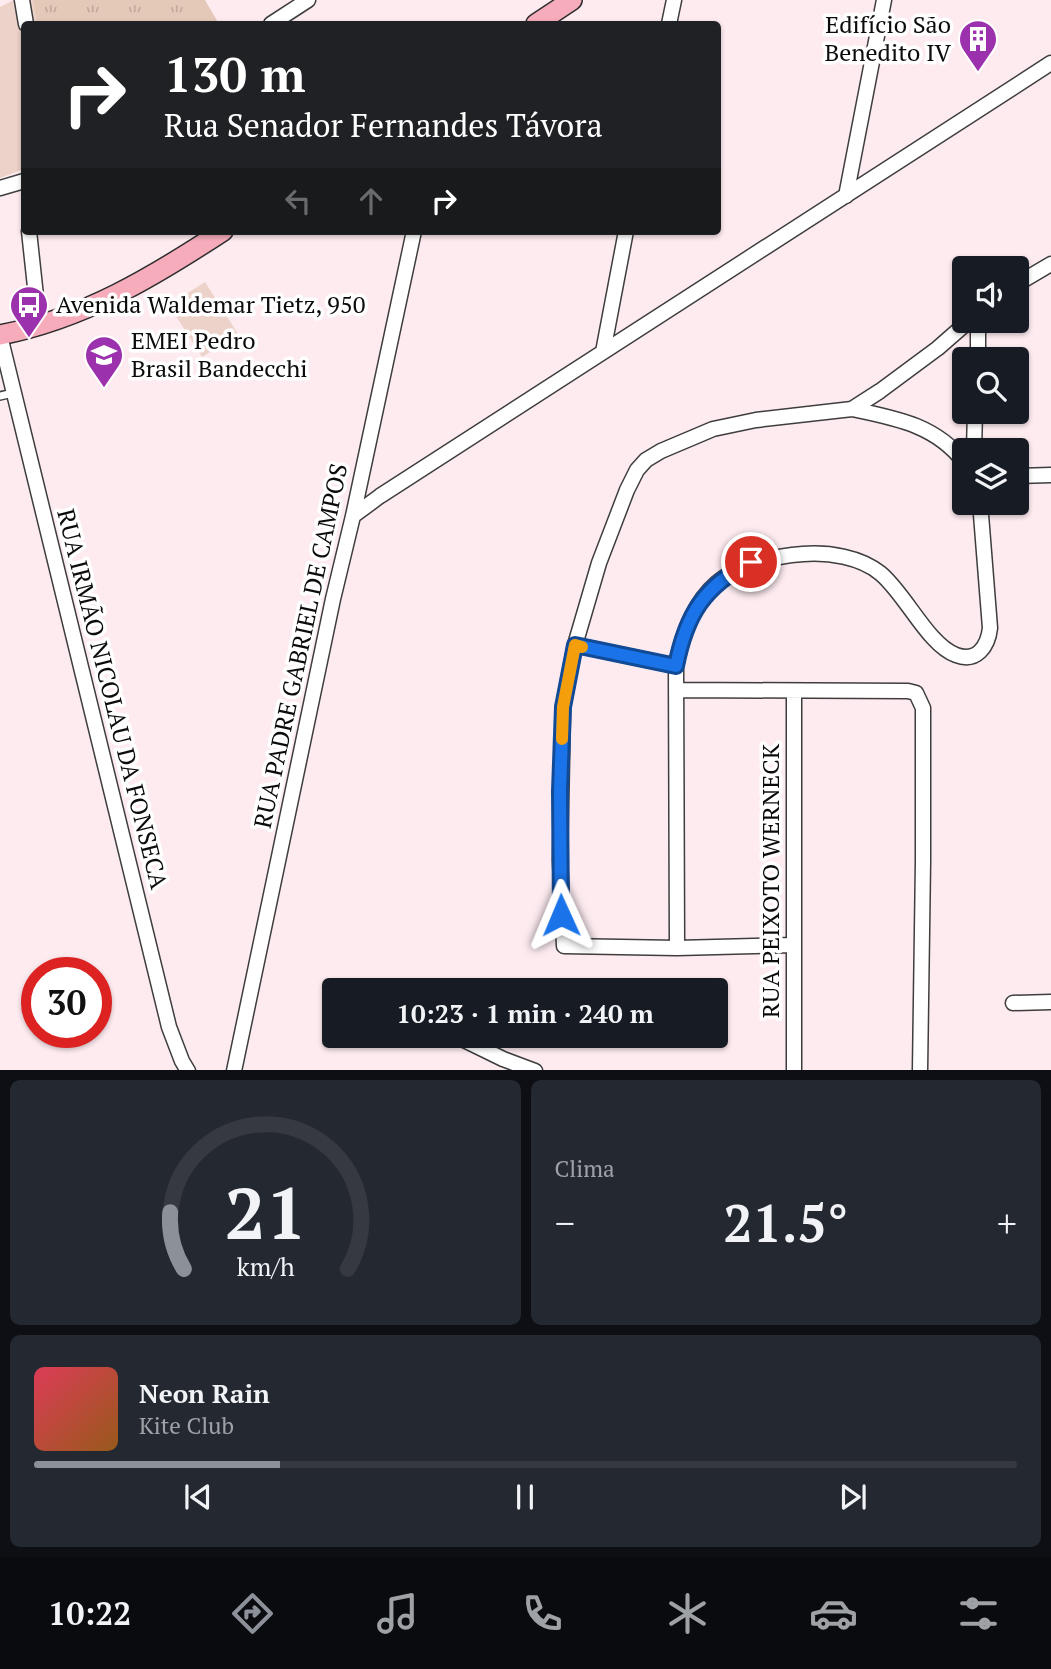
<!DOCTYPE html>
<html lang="pt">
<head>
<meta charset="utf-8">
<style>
  :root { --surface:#171b24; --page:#242831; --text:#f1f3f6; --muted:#9ea1a6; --line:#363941; --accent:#8c9099 }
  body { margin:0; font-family:"PT Serif",serif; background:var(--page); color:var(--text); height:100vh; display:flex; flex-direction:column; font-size:26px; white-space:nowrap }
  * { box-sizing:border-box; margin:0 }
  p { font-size:23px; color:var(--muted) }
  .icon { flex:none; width:38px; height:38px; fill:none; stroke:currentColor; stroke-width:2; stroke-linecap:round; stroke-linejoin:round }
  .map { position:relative; height:1070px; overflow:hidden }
  .sheet { display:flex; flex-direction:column; gap:10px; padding:10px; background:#0d0f14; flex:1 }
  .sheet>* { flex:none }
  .guide { position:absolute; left:21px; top:21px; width:700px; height:214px; border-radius:7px; box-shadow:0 2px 5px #0004; background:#202124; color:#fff; overflow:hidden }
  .buttons { position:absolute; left:952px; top:256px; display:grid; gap:14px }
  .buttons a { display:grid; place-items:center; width:77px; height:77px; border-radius:7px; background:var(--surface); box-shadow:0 2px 5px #0004; font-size:35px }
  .speed { position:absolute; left:21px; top:957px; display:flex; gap:14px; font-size:35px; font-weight:700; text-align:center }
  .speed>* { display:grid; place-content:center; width:91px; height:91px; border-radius:50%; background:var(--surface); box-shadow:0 2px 5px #0004; line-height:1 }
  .speed .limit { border:10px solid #d22; background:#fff; color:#111 }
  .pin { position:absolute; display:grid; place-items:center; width:60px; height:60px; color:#fff; margin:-30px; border:4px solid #fff; border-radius:50%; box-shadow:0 2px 7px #0007 }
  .me { position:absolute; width:77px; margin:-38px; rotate:359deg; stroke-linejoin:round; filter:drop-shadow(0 0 5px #0008) }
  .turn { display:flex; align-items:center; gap:24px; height:147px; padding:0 28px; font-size:32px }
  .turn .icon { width:91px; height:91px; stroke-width:2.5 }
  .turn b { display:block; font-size:49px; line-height:60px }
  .lanes { display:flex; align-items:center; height:66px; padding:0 28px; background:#0003; justify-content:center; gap:35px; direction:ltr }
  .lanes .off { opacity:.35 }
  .big { font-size:52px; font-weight:700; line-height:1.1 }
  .sheet .widget { flex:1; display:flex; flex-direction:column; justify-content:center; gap:10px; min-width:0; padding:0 24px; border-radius:10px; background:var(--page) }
  .sheet .dial { align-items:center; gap:0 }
  .dial svg { height:182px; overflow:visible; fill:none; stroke:var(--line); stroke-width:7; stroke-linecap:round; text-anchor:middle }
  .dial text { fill:var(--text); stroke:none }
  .song { display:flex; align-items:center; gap:21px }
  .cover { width:84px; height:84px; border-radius:10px; background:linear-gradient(135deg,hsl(350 70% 55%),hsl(30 70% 35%)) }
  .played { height:7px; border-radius:4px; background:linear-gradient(90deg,var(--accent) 25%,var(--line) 25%) }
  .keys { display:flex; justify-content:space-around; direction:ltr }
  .heat { display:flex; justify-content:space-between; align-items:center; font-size:38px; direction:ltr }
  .sheet .tiles { flex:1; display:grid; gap:10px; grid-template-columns:1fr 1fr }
  .widget:last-child { grid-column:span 2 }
  .trip { position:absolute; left:322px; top:978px; width:406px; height:70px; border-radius:7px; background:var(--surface); box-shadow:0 2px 5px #0004; font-weight:700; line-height:70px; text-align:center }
  .tab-bar { display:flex; height:112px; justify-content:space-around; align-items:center; background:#090b0e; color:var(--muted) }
  .tab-bar .icon { width:49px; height:49px }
  .tab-bar .current { color:var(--accent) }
  .tab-bar b { font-size:32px; color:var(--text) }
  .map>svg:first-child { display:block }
  .grass { fill:url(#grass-tufts) }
  .pitch { fill:#ecd2c9 }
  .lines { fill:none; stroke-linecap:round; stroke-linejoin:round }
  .lane-casing { stroke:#3e3e3e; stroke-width:10 }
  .street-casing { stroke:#3e3e3e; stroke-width:17 }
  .secondary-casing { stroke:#2d2d2d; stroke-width:22 }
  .lane { stroke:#fff; stroke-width:7 }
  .street { stroke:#fff; stroke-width:14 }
  .secondary { stroke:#f7acbb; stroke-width:19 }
  .route-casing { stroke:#114b97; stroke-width:18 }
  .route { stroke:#1a73e8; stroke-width:12 }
  .slow { stroke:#f59e0b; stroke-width:12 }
  .labels { text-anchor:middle; stroke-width:7; stroke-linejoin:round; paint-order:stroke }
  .poi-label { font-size:24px; fill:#0b0b0b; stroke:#fff; text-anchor:start }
  .street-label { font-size:24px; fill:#0b0b0b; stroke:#fff }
</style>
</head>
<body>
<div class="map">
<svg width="1051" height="1071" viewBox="0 0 1051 1071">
  <defs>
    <pattern id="grass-tufts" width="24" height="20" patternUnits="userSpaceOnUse" patternTransform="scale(1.75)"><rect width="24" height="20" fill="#e4c9b8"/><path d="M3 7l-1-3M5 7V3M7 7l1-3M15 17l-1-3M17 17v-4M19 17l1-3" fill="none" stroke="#c2ab9d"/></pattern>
  </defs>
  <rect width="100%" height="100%" fill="#fdebf0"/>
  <path class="grass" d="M 30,0 L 205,0 L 219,24 L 24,24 Z"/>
  <path class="pitch" d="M 14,0 L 33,0 L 37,24 L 24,24 L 24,169 L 0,178 L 0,7 Z
    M 205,282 L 238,334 L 202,357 L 169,305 Z"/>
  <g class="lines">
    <defs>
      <path id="lane" d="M 0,396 L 13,393"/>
      <path id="street" d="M 22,0 L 26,24
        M 271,24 L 308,0
        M 669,24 L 674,0
        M 0,188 L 24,181
        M 846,196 L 884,0
        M 29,231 L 39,324
        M 1017,284 L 1051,264
        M 978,320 L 978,359
        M 0,336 L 169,1027 L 182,1061 L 188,1071
        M 603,352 L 626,231
        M 852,409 C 895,418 936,425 964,462
        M 974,450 L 975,411
        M 1017,476 L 1051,475
        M 353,516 L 380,496 L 1051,63
        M 575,645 L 676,666
        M 676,690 L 908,691 L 916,693 L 923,708 L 923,861 L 920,1071
        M 794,945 L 677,948 L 564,946 L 560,860 L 563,707 L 575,645 L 599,563 L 627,490 L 637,470 L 646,460 L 661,451 L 713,429 L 756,420 L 852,409 L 880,391 L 938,348 L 970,320
        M 677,948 L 676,666 C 691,589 726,560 803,554 C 829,552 860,557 880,573 C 905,593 928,645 956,655 C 977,663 988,646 990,628 L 980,502
        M 1013,1003 L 1051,1002
        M 456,1036 L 503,1059 L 535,1071
        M 234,1071 L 333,599 L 353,516 L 414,231
        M 794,1071 L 794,691"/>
      <path id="secondary" d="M 536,24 L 572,0
        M 0,335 C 83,319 153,277 223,231"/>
    </defs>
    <use href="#lane" class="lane-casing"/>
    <use href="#street" class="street-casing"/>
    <use href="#secondary" class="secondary-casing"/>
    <use href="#lane" class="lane"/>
    <use href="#street" class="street"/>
    <use href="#secondary" class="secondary"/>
  </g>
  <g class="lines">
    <defs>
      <path id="route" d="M 561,915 L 560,791 L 563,707 L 575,645 L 676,666 C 686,615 704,586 751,562"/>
    </defs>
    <use href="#route" class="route-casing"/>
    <use href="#route" class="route"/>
    <path class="slow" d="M 562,739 L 563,707 L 575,645 L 582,647"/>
  </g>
  <defs>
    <symbol id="building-pin" viewBox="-11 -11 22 30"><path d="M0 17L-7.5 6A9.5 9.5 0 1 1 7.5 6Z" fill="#9c31ad" stroke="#fff"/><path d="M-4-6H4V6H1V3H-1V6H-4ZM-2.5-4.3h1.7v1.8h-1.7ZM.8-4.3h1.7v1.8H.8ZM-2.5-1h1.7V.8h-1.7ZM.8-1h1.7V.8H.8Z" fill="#fff"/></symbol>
    <symbol id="bus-pin" viewBox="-11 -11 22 30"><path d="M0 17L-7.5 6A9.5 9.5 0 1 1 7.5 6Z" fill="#9c31ad" stroke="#fff"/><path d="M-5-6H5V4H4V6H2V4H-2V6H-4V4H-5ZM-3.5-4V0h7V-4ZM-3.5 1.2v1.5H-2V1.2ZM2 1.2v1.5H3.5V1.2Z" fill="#fff"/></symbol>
    <symbol id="school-pin" viewBox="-11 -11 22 30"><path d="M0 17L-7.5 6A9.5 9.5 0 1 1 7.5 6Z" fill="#9c31ad" stroke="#fff"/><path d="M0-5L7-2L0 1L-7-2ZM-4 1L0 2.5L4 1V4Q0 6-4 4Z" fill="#fff"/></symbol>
  </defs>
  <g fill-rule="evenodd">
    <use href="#building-pin" x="956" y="17" width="44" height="60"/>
    <use href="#bus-pin" x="7" y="283" width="44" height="60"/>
    <use href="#school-pin" x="82" y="333" width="44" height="60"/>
  </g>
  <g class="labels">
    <g class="poi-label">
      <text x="951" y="33" text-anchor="end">Edifício São<tspan x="951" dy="28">Benedito IV</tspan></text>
      <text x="56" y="313">Avenida Waldemar Tietz, 950</text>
      <text x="131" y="349">EMEI Pedro<tspan x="131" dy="28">Brasil Bandecchi</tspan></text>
    </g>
    <g class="street-label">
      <text transform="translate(301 646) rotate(-78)" y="8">RUA PADRE GABRIEL DE CAMPOS</text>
      <text transform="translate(112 699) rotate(76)" y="8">RUA IRMÃO NICOLAU DA FONSECA</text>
      <text transform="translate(771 881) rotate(-90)" y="8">RUA PEIXOTO WERNECK</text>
    </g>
  </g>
</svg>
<div class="buttons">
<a><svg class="icon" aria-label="sound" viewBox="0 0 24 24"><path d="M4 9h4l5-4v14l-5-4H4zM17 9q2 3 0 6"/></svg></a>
<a><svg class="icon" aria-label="search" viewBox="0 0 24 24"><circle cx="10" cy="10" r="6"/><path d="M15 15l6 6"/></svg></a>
<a><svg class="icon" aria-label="layers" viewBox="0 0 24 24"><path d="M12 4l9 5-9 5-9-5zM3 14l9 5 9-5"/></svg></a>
</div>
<div class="speed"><div class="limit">30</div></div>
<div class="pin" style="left:751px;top:562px;background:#d93025"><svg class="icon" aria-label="arrive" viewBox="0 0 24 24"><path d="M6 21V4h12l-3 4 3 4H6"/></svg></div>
<svg class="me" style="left:561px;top:915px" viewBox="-20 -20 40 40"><path d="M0-17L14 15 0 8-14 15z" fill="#1a73e8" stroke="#fff" stroke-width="4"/></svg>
<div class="trip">10:23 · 1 min · 240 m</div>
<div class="guide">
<div class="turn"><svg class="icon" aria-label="right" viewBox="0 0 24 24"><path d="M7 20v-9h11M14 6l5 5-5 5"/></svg><div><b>130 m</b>Rua Senador Fernandes Távora</div></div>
<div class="lanes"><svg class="icon off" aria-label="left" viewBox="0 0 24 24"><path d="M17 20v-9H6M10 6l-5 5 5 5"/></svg><svg class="icon off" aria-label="ahead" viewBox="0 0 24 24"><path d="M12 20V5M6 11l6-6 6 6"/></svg><svg class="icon" aria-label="right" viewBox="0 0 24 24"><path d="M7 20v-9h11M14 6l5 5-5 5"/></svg></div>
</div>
</div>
<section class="sheet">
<div class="tiles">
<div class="widget dial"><svg viewBox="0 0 100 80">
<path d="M14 69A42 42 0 1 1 86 69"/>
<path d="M14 69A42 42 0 0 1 8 44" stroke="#8c9099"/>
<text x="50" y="56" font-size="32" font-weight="700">21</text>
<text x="50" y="72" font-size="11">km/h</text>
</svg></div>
<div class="widget"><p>Clima</p>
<div class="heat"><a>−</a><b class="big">21.5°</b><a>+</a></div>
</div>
<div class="widget">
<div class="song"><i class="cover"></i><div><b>Neon Rain</b><p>Kite Club</p></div></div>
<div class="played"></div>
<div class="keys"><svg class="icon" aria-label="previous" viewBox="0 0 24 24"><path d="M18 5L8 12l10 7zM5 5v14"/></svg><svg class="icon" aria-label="pause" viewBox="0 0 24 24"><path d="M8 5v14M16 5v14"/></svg><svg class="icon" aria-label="next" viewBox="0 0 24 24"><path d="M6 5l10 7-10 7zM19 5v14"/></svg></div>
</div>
</div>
</section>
<nav class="tab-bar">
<b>10:22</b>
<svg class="icon current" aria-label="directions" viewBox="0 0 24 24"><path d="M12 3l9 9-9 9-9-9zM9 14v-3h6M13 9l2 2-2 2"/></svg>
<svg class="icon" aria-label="music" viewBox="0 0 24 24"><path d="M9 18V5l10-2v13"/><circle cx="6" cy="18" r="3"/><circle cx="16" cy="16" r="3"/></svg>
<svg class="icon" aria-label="phone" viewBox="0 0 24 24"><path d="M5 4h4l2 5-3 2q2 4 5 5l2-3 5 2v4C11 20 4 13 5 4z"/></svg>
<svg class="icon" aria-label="climate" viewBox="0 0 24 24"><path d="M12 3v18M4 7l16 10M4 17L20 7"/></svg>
<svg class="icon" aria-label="car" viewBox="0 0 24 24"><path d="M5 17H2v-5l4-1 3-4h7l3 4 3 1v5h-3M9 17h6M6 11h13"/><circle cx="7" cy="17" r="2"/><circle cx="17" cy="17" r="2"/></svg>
<svg class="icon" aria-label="filters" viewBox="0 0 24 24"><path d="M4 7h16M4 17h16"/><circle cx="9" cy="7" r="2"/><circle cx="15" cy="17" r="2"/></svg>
</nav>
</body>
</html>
